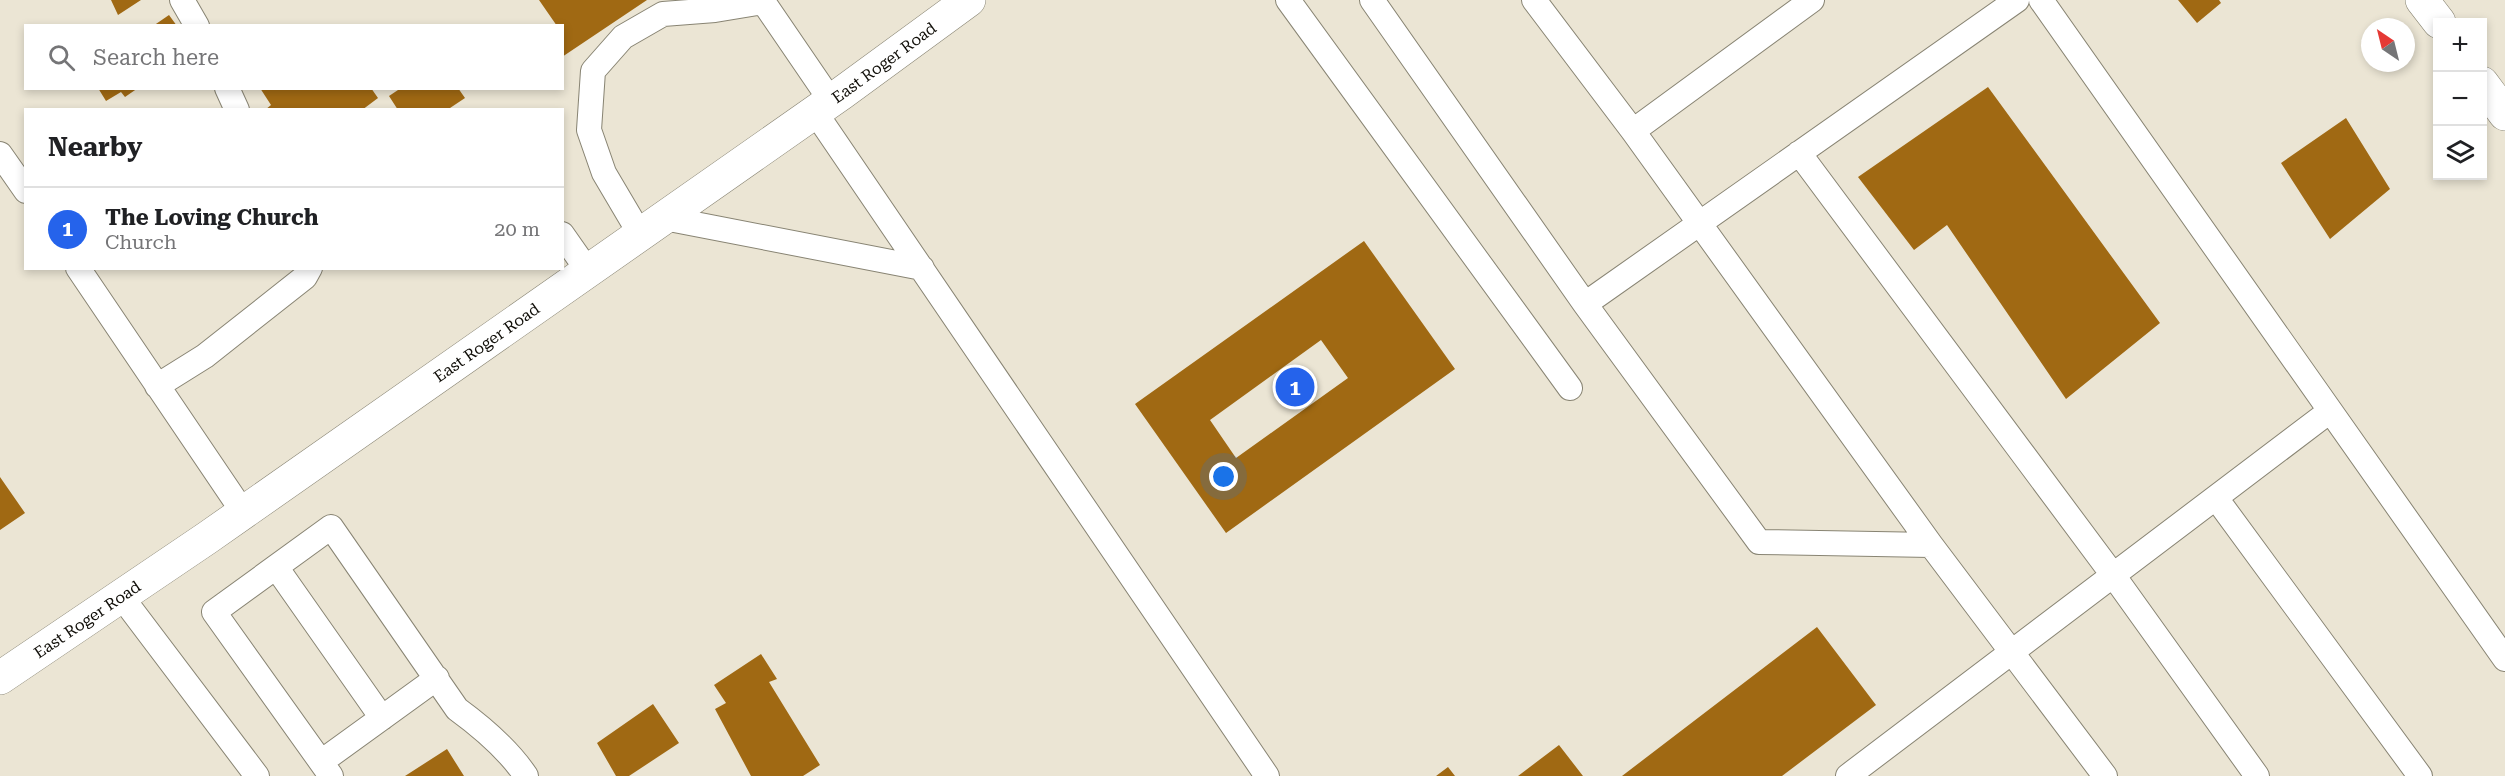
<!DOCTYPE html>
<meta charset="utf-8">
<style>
body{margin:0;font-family:"Roboto Serif",serif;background:#f2f2f2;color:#202124}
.controls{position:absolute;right:18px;top:18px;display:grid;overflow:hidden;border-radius:0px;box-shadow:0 3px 9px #0003}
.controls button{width:54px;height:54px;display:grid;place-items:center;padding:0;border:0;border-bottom:2px solid #e0e0e0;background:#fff;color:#202124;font:30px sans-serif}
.compass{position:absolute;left:2361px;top:18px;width:54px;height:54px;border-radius:50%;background:#fff;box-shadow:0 3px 9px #0003;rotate:325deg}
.you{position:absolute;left:1224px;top:477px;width:21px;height:21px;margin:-15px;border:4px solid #fff;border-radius:50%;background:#1a73e8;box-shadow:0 0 0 9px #1a73e833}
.badge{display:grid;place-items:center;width:39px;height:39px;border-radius:50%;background:#2563eb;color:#fff;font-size:20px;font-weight:700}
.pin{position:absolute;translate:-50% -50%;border:3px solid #fff;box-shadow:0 2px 6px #0006}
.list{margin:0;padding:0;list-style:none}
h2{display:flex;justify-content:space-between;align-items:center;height:78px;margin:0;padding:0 24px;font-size:26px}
h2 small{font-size:20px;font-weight:400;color:#757577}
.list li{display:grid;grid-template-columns:39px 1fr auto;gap:18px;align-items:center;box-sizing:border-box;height:84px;padding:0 24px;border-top:2px solid #e0e0e0}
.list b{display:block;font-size:22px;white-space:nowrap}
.list p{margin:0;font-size:20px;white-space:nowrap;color:#757577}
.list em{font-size:20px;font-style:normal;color:#757577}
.icon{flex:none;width:33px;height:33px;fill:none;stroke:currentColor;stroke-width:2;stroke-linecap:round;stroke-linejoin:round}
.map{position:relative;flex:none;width:2505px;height:776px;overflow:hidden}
.search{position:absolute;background:#fff;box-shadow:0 3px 9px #0003;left:24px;top:24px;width:540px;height:66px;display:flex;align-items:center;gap:15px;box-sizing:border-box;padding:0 21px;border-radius:0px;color:#757577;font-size:22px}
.panel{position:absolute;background:#fff;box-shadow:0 3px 9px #0003;left:24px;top:108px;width:540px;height:162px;border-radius:0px}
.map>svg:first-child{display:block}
.building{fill:#a06913;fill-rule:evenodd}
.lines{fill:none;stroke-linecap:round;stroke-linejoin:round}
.service-casing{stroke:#888473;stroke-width:26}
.minor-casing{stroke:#888473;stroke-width:34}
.tertiary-casing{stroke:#888473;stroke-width:34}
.service{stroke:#fff;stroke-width:24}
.minor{stroke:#fff;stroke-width:33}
.tertiary{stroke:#fff;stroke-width:33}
.labels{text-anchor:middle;stroke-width:6;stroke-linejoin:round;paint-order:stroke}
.street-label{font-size:16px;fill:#100e08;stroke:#fff}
</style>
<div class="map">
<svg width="2505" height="776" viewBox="0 0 2505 776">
<rect width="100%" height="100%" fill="#ebe5d4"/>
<path class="building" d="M 111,0 L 141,0 L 118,15 Z
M 539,0 L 647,0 L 562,57 L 562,26 L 557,26 Z
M 2178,0 L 2219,0 L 2221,3 L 2197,23 Z
M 169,15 L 177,26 L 153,26 Z
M 1988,87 L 2160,323 L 2066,399 L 1947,225 L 1914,250 L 1858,177 Z
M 98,88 L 138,88 L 125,97 L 121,92 L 106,101 Z
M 260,88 L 371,88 L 378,98 L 362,110 L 265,110 L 271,105 Z
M 401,88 L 458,88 L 465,98 L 447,110 L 398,110 L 389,96 Z
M 2346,118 L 2390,189 L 2330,239 L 2281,163 Z
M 1364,241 L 1455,369 L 1226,533 L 1135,404 ZM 1321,340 L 1348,378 L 1236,458 L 1210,420 Z
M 0,477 L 25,513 L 0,530 Z
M 1817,627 L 1876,705 L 1782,776 L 1622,776 Z
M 761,654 L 777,679 L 769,682 L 820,765 L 803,776 L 751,776 L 715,709 L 726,703 L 714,685 Z
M 653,704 L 679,743 L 629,776 L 616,776 L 597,743 Z
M 1559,745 L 1583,776 L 1518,776 Z
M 447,749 L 464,776 L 405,776 Z
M 1448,767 L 1455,776 L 1436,776 Z"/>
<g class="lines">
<defs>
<path id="service" d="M 182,0 L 197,26
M 762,0 L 831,101
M 1288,0 L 1570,388
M 1372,0 L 1585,304 L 1759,542 L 1931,545 L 2105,776
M 1534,0 L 1633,131 L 1931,545
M 2041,0 L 2505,659
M 227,88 L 237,110
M 815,112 L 1267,776
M 1633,131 L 1812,0
M 1799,153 L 2113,575 L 2257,776
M 0,154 L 26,191
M 664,218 L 922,268
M 562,234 L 588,271
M 640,234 L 604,173 L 589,130 L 593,71 L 623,37 L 663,14 L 715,10 L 763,2
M 78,268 L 243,512
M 1585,304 L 2017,0
M 157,386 L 205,356 L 305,277 L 310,268
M 2216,498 L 2420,776
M 276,567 L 382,718
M 121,596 L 257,776
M 321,762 L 437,678
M 331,776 L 214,612 L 331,527 L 457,709 C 483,728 508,749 526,776
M 1848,776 L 2330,411"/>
<path id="minor" d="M 2422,0 L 2439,22
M 2482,83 L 2505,114"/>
<g id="tertiary">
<path id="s1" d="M 0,678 L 207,538 L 842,93 L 969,0"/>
</g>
</defs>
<use href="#service" class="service-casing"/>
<use href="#minor" class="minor-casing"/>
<use href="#tertiary" class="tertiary-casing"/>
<use href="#service" class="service"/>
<use href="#minor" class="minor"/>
<use href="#tertiary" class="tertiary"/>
</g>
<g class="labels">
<g class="street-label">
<text dy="6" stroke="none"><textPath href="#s1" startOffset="1077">East Roger Road</textPath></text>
<text dy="6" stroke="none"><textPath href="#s1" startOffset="591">East Roger Road</textPath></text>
<text dy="6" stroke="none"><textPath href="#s1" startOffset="105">East Roger Road</textPath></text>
</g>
</g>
</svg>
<div class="controls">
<button>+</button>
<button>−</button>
<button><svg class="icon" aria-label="layers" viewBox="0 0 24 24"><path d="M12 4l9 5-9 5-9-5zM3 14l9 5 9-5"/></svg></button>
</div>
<svg class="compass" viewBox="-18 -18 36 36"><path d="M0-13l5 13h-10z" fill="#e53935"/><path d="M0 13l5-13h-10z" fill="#757577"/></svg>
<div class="you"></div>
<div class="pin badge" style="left:1295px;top:387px">1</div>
<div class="search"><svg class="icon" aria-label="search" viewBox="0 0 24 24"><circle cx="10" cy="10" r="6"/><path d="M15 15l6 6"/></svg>Search here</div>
<section class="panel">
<h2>Nearby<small></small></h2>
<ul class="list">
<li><span class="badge">1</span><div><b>The Loving Church</b><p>Church</p></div><em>20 m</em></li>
</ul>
</section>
</div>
